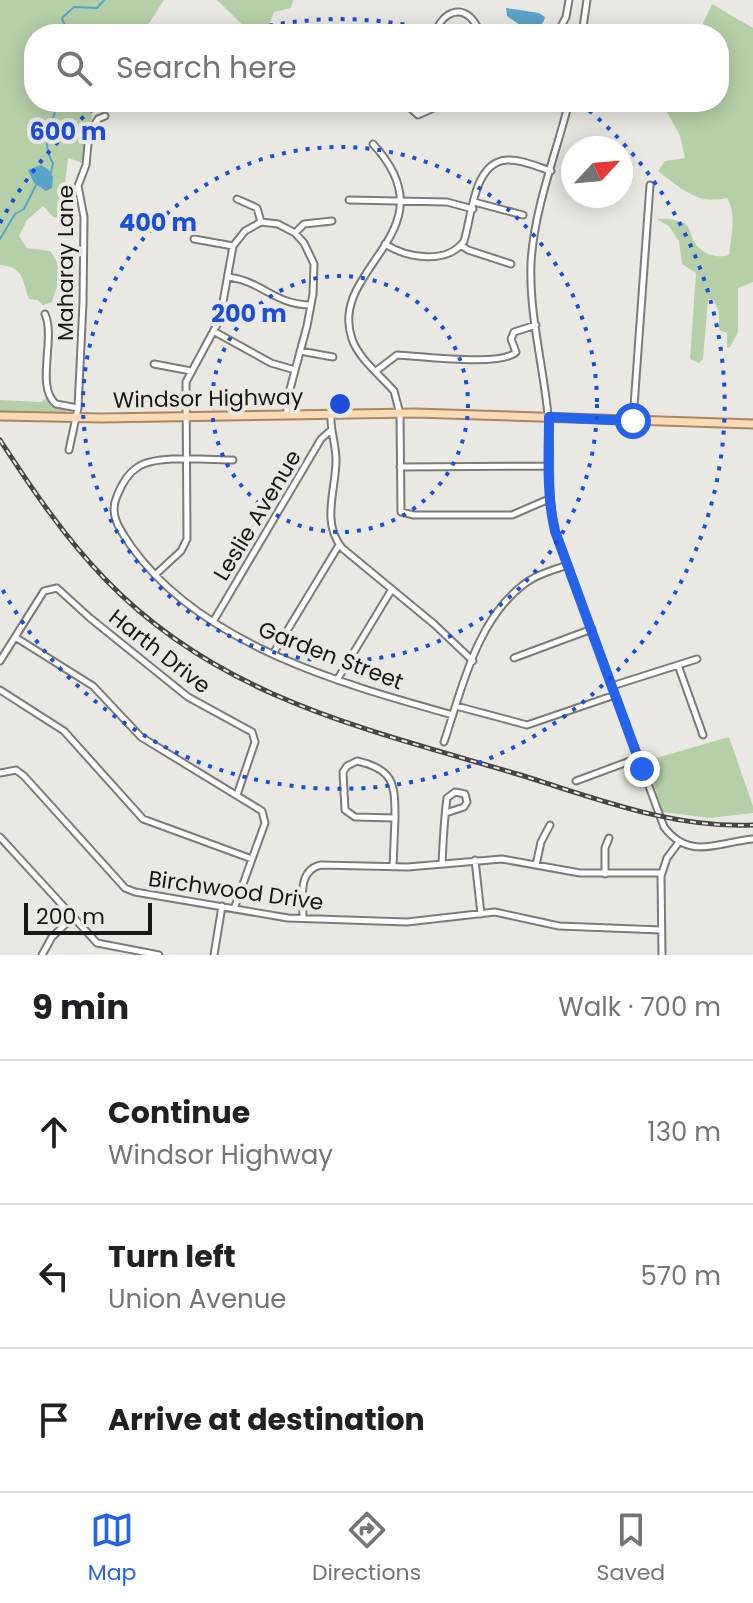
<!DOCTYPE html>
<meta charset="utf-8">
<style>
body{margin:0;font-family:Poppins,sans-serif;background:#f6f6f6;color:#202124}
.compass{position:absolute;left:561px;top:136px;width:72px;height:72px;border-radius:50%;background:#fff;box-shadow:0 4px 20px #0003;rotate:64deg}
.scale{position:absolute;left:24px;bottom:20px;width:128px;box-sizing:border-box;padding-left:8px;border:4px solid #191816;border-top:0;font-size:22px;line-height:28px;white-space:nowrap;color:#191816;-webkit-text-stroke:6px #eae8e3;paint-order:stroke}
.stop{position:absolute;width:24px;height:24px;margin:-18px;border:6px solid #2563eb;border-radius:50%;background:#fff}
.stop.end{background:#2563eb;border-color:#fff;box-shadow:0 2px 8px #0008}
.list{margin:0;padding:0;list-style:none}
h2{display:flex;justify-content:space-between;align-items:center;height:104px;margin:0;padding:0 32px;font-size:34px}
h2 small{font-size:26px;font-weight:400;color:#757577}
.list li{display:grid;grid-template-columns:52px 1fr auto;gap:24px;align-items:center;box-sizing:border-box;height:144px;padding:0 32px;border-top:2px solid #e0e0e0}
.list b{display:block;font-size:30px;white-space:nowrap}
.list p{margin:0;font-size:26px;white-space:nowrap;color:#757577}
.list em{font-size:26px;font-style:normal;color:#757577}
.icon{flex:none;width:44px;height:44px;fill:none;stroke:currentColor;stroke-width:2;stroke-linecap:round;stroke-linejoin:round}
.map{position:relative;flex:none;width:753px;height:955px;overflow:hidden}
.search{position:absolute;background:#fff;box-shadow:0 4px 20px #0003;left:24px;right:24px;top:24px;height:88px;display:flex;align-items:center;gap:20px;box-sizing:border-box;padding:0 28px;border-radius:32px;color:#757577;font-size:30px}
.sheet{height:536px;background:#fff}
nav{display:flex;justify-content:space-around;align-items:center;box-sizing:border-box;height:112px;border-top:2px solid #e0e0e0;background:#fff;font-size:22px;color:#757577}
nav a{display:grid;justify-items:center;gap:4px}
nav .on{color:#2563eb}
.map>svg:first-child{display:block}
.green{fill:#b5d0a8}
.water{fill:#5aa4c8}
.lines{fill:none;stroke-linecap:round;stroke-linejoin:round}
.stream{stroke:#5aa4c8;stroke-width:2}
.minor-casing{stroke:#7d7b77;stroke-width:9}
.major-casing{stroke:#ab8660;stroke-width:11}
.minor{stroke:#fff;stroke-width:5}
.major{stroke:#fbdab8;stroke-width:7}
.rail-casing{stroke:#464542;stroke-width:5}
.rail{stroke:#eae8e3;stroke-width:2;stroke-dasharray:6;stroke-linecap:butt}
.route{stroke:#2563eb;stroke-width:10}
.ring{fill:none;stroke:#1d4ed8;stroke-width:4;stroke-dasharray:4 8}
.labels{text-anchor:middle;stroke-width:8;stroke-linejoin:round;paint-order:stroke}
.street-label{font-size:22px;fill:#191816;stroke:#eae8e3}
.centre{fill:#1d4ed8;stroke:#eae8e3;stroke-width:4}
.ring-label{font-size:24px;text-anchor:middle;font-weight:bold;fill:#1d4ed8;stroke:#eae8e3;stroke-width:8;stroke-linejoin:round;paint-order:stroke}
</style>
<div class="map">
<svg width="753" height="955" viewBox="0 0 753 955">
<rect width="100%" height="100%" fill="#eae8e3"/>
<path class="green" d="M 0,0 L 164,0 L 142,34 L 34,34 L 34,102 L 90,102 L 93,111 L 83,163 L 68,158 L 61,218 L 53,217 L 43,206 L 27,220 L 19,236 L 27,248 L 50,251 C 67,275 59,278 52,302 L 43,305 L 38,300 L 29,299 C 22,281 25,267 0,265 Z
M 217,0 L 293,0 L 291,8 L 274,12 L 267,29 L 274,34 L 252,34 Z
M 712,4 L 753,28 L 753,282 L 738,288 L 738,332 L 730,347 L 727,348 L 727,333 L 719,330 L 719,312 L 713,299 L 708,299 L 703,359 L 699,363 L 690,359 L 696,273 L 682,264 L 679,241 L 669,226 L 656,219 C 664,218 680,219 687,225 C 691,230 691,238 695,243 C 702,254 718,259 729,255 C 731,237 737,214 727,198 C 696,205 681,188 658,171 L 665,161 L 685,158 L 680,136 L 665,108 L 668,102 L 719,102 L 719,34 L 698,34 Z
M 47,398 L 54,406 L 66,409 L 66,412 L 0,411 L 0,400 L 41,402 Z
M 729,737 L 753,806 L 753,813 L 710,818 L 663,812 L 646,761 Z"/>
<path class="water" d="M 506,8 L 539,13 L 545,17 C 543,27 535,29 526,29 L 507,16 Z
M 41,165 L 48,169 L 53,177 L 52,188 L 46,191 L 34,183 L 28,170 Z"/>
<g class="lines">
<path class="stream" d="M 62,34 L 65,26 L 62,18 L 74,7 L 97,8 L 104,0
M 51,173 L 53,163 C 39,140 54,125 57,102
M 0,239 L 15,214 L 24,209 L 36,185"/>
<defs>
<path id="minor" d="M 436,34 C 438,19 455,4 470,17 C 475,21 478,28 481,34
M 557,34 L 566,17 L 569,0
M 582,34 L 587,0
M 404,102 L 418,115 L 443,104 L 485,102
M 421,102 L 427,109
M 569,102 C 556,154 534,209 531,263 C 529,314 543,364 548,415 C 552,454 546,492 555,531 L 664,827 C 690,861 718,842 753,839
M 373,144 C 454,232 327,267 352,339 C 359,359 380,375 394,391 L 400,414 L 401,512 L 414,515 L 512,515 L 549,499
M 237,199 L 257,208 L 261,222
M 349,200 L 447,202 L 473,209
M 474,202 L 523,215
M 295,233 L 304,224 L 332,221
M 194,239 L 233,246
M 385,244 C 407,258 447,265 464,241 C 472,217 473,162 507,160 C 521,159 538,167 551,171
M 461,245 L 468,250 L 511,264
M 229,277 C 263,282 275,305 311,305
M 45,314 C 56,339 35,387 56,404 L 78,408
M 215,332 L 271,363 L 295,370
M 300,351 L 333,357
M 154,364 L 191,371
M 376,371 L 397,355 C 421,356 501,367 516,352 L 511,339 L 514,332 L 536,325
M 331,415 C 330,430 336,444 336,460 C 336,490 321,522 342,548 L 434,624 L 473,661
M 633,420 L 650,185
M 69,450 L 78,408 L 83,303 L 84,217 L 78,186 L 86,165 L 89,134 L 98,119 L 105,116
M 233,460 C 210,460 156,454 138,467 C 128,473 121,486 117,496 C 108,515 121,531 131,546 C 201,645 342,684 453,715
M 400,467 L 548,466
M 155,575 L 181,551 L 187,539 L 186,382 L 220,319 L 233,246 L 245,231 L 261,222 L 278,224 L 295,233 L 304,243 L 314,264 L 313,294 L 307,326 L 287,400 L 287,415
M 214,620 L 321,439 L 331,430
M 15,637 L 93,686 L 141,737 L 262,811 L 265,823 L 234,909
M 273,654 L 339,545
M 514,658 L 592,629
M 0,661 L 44,591 L 57,588 L 90,618 L 188,697 L 252,732 L 255,742 L 237,795
M 678,665 L 703,735
M 337,680 L 392,589
M 612,686 L 697,659
M 0,690 L 64,731 L 143,819 L 252,859
M 456,706 L 527,725 L 615,695
M 444,742 C 462,689 476,621 523,585 C 535,575 553,570 568,565
M 357,761 C 394,769 395,784 395,818 L 355,817 L 345,810 L 343,772 L 347,766 Z
M 0,773 L 16,770 L 24,776 L 125,888 L 135,892 L 288,918 L 407,922 L 495,912 L 559,926 L 661,930
M 576,781 L 638,758
M 0,837 L 97,943 L 159,955
M 475,860 L 481,914
M 442,864 C 443,842 444,820 447,798 L 455,792 L 465,794 L 467,802 L 464,807 L 446,813
M 536,865 L 541,842 L 550,825
M 393,867 L 395,818
M 605,874 L 605,848 L 609,838
M 303,918 C 303,899 297,870 321,865 L 408,867 L 502,859 L 580,873 L 662,873
M 42,955 L 52,937 L 73,917
M 214,955 L 222,906
M 662,955 L 661,876 L 667,858 L 679,842"/>
<path id="major" d="M 0,416 L 102,418 L 415,413 L 753,424"/>
</defs>
<use href="#minor" class="minor-casing"/>
<use href="#major" class="major-casing"/>
<use href="#minor" class="minor"/>
<use href="#major" class="major"/>
<defs>
<path id="rail" d="M 0,440 C 32,489 65,538 106,580 C 220,698 366,729 517,774 C 593,797 672,829 753,825"/>
</defs>
<use href="#rail" class="rail-casing"/>
<use href="#rail" class="rail"/>
</g>
<g class="lines">
<path class="route" d="M 633,421 L 549,417 C 549,456 546,493 555,531 L 642,769"/>
</g>
<g class="ring">
<circle cx="340" cy="404" r="128"/>
<circle cx="340" cy="404" r="257"/>
<path d="M0 223A385 385 0 0 1 100 103M234 34A385 385 0 0 1 446 34M580 103A385 385 0 1 1 0 585"/>
</g>
<g class="labels">
<g class="street-label">
<text transform="translate(65 263) rotate(-90)" y="8">Maharay Lane</text>
<text transform="translate(208 398) rotate(-1)" y="8">Windsor Highway</text>
<text transform="translate(257 515) rotate(-59)" y="8">Leslie Avenue</text>
<text transform="translate(160 651) rotate(38)" y="8">Harth Drive</text>
<text transform="translate(331 655) rotate(21)" y="8">Garden Street</text>
<text transform="translate(236 890) rotate(8)" y="8">Birchwood Drive</text>
</g>
</g>
<circle cx="340" cy="404" r="12" class="centre"/>
<g class="ring-label">
<text x="68" y="140">600 m</text>
<text x="158" y="231">400 m</text>
<text x="249" y="322">200 m</text>
</g>
</svg>
<svg class="compass" viewBox="-18 -18 36 36"><path d="M0-13l5 13h-10z" fill="#e53935"/><path d="M0 13l5-13h-10z" fill="#757577"/></svg>
<div class="scale">200 m</div>
<div class="stop" style="left:633px;top:421px"></div>
<div class="stop end" style="left:642px;top:769px"></div>
<div class="search"><svg class="icon" aria-label="search" viewBox="0 0 24 24"><circle cx="10" cy="10" r="6"/><path d="M15 15l6 6"/></svg>Search here</div>
</div>
<section class="sheet">
<h2>9 min<small>Walk · 700 m</small></h2>
<ul class="list">
<li><svg class="icon" aria-label="ahead" viewBox="0 0 24 24"><path d="M12 20V5M6 11l6-6 6 6"/></svg><div><b>Continue</b><p>Windsor Highway</p></div><em>130 m</em></li>
<li><svg class="icon" aria-label="left" viewBox="0 0 24 24"><path d="M17 20v-9H6M10 6l-5 5 5 5"/></svg><div><b>Turn left</b><p>Union Avenue</p></div><em>570 m</em></li>
<li><svg class="icon" aria-label="arrive" viewBox="0 0 24 24"><path d="M6 21V4h12l-3 4 3 4H6"/></svg><div><b>Arrive at destination</b></div></li>
</ul>
</section>
<nav>
<a class="on"><svg class="icon" aria-label="map" viewBox="0 0 24 24"><path d="M3 6l6-2 6 2 6-2v14l-6 2-6-2-6 2zM9 4v14M15 6v14"/></svg>Map</a>
<a><svg class="icon" aria-label="directions" viewBox="0 0 24 24"><path d="M12 3l9 9-9 9-9-9zM9 14v-3h6M13 9l2 2-2 2"/></svg>Directions</a>
<a><svg class="icon" aria-label="saved" viewBox="0 0 24 24"><path d="M7 4h10v16l-5-4-5 4z"/></svg>Saved</a>
</nav>
